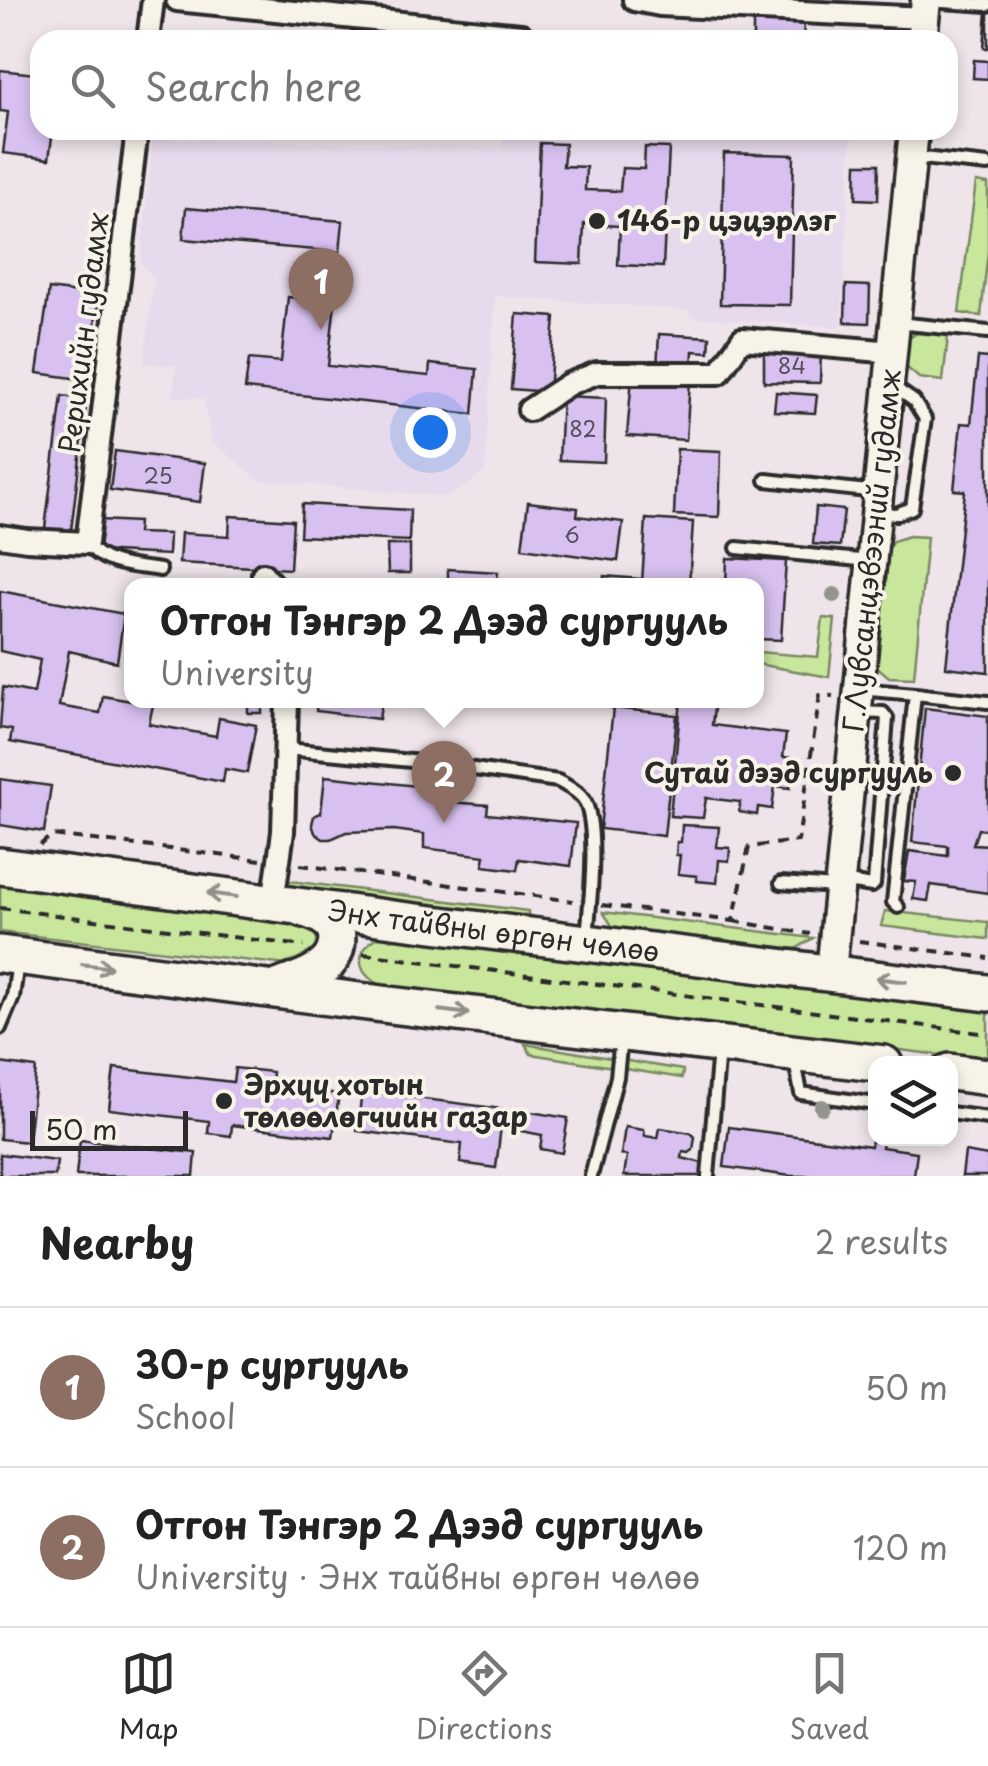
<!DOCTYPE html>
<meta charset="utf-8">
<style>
body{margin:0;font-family:"Playpen Sans",sans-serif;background:#f6f6f6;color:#222}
.controls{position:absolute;right:30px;bottom:30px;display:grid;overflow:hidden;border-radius:20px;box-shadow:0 5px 15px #0003}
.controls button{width:90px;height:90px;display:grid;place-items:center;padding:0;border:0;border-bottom:2px solid #e0e0e0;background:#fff;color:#222;font:50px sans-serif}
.scale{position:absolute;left:30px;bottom:25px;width:158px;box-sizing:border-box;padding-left:10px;border:5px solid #2b2b2b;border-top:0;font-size:28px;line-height:35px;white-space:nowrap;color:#2b2b2b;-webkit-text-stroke:8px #f7f3e8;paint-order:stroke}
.you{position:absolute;left:430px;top:432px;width:35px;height:35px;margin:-25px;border:8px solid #fff;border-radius:50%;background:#1a73e8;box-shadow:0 0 0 15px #1a73e833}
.badge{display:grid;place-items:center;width:65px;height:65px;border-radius:50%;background:#2b2b2b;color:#fff;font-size:32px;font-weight:700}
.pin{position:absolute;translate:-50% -82px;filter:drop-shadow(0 2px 5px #0008)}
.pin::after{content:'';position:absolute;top:52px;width:35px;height:30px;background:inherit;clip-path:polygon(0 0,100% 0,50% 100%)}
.popup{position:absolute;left:124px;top:578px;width:640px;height:130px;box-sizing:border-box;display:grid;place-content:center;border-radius:20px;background:#fff;filter:drop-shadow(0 2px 8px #0005);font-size:32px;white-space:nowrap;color:#767676}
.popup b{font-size:38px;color:#222}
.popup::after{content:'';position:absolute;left:50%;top:100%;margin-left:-20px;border:20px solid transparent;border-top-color:#fff}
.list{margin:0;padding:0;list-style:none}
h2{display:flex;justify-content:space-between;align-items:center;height:130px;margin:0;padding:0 40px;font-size:42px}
h2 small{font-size:32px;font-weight:400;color:#767676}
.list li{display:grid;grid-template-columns:65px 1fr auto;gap:30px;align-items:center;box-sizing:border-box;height:160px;padding:0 40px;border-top:2px solid #e0e0e0}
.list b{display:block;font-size:38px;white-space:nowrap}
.list p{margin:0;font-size:32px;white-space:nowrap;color:#767676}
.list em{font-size:32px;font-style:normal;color:#767676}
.icon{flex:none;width:55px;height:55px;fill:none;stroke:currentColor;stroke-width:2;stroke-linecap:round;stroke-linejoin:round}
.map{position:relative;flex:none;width:988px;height:1176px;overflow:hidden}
.search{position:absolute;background:#fff;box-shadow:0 5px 15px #0003;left:30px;right:30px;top:30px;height:110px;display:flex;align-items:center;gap:25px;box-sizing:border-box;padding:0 35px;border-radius:30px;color:#767676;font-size:38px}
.sheet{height:450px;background:#fff}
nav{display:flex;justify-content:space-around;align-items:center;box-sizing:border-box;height:140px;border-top:2px solid #e0e0e0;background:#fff;font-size:28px;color:#767676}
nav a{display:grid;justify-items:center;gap:5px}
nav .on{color:#2b2b2b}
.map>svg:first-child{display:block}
.built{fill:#e7daec}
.green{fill:#c9e69d;stroke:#7a8864;stroke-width:2.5}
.building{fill:#d8c1f0;stroke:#2b2b2b;stroke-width:2.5}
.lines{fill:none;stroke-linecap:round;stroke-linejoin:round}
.lane-casing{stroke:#2b2b2b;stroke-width:18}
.street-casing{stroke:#2b2b2b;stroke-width:28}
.secondary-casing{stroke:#2b2b2b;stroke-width:35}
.highway-casing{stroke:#2b2b2b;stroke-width:42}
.path{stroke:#2b2b2b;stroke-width:4;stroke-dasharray:10 8;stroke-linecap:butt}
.lane{stroke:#f7f3e8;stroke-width:10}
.street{stroke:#f7f3e8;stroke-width:20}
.secondary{stroke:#f7f3e8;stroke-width:28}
.highway{stroke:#f7f3e8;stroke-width:35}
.tree{fill:#94938e}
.oneway{stroke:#918f8a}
.poi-dot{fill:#2b2b2b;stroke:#f7f3e8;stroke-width:4}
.labels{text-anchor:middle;stroke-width:8;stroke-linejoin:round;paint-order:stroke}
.number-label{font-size:22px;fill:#56505c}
.poi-label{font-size:28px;font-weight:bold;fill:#2b2b2b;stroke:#f7f3e8;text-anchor:start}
.street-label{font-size:28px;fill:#2b2b2b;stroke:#f7f3e8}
</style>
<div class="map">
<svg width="988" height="1176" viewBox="0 0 988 1176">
<rect width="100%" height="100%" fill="#eee4ea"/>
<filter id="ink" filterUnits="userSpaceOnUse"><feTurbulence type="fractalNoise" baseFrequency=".01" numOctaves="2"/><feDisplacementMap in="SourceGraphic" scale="20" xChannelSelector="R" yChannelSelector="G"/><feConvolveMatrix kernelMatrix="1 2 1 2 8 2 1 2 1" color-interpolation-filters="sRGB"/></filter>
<g filter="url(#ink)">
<path class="built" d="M 504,130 L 852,130 L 841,327 L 690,317 L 689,310 L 495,296 L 485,472 L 449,497 L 260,480 L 211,441 L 204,398 L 173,397 L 176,366 L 144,363 L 154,279 L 141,262 L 153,138 L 502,147 Z"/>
<path class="green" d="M 976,182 L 988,184 L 988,251 L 981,316 L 959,313 Z
M 917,333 L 948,336 L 943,381 L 919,378 L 905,366 C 902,353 904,339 917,333 Z
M 909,536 L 927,537 L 914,678 L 889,677 L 875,665 L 885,555 L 893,541 Z
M 823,618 L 835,619 L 829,677 L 757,664 L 758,652 L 818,657 Z
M 0,880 L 304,917 L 331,945 L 305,967 L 0,932 Z
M 282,880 L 528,911 L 528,919 L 287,889 Z
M 885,911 L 988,922 L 988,939 L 881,926 Z
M 603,912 L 813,938 L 796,949 L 613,927 Z
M 382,935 L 988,1010 L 988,1061 L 382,985 C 352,974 356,946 382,935 Z
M 525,1044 L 683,1070 L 682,1078 L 531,1054 Z"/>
<path class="building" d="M 987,11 L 988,12 L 988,48 L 984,48 Z
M 753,22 L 804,22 L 803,40 L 753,40 Z
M 825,36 L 872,39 L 872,40 L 825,40 Z
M 974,60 L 988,61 L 988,79 L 973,78 Z
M 0,70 L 36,74 L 33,92 L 40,93 L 40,130 L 53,130 L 49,159 L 3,153 L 8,112 L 0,111 Z
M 856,130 L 876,130 L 876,136 L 856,136 Z
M 540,143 L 565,144 L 563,166 L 586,167 L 585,190 L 620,191 L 622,168 L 644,169 L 645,147 L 669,148 L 663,267 L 618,265 L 620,226 L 584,224 L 582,264 L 535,262 Z
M 724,153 L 794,155 L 790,305 L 720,304 Z
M 857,164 L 879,164 L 878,200 L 856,199 Z
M 186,208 L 343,221 L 340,252 L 183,239 Z
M 846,285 L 870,286 L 869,323 L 845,322 Z
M 49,289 L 99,296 L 87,380 L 37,373 Z
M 288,297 L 335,302 L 328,366 L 429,376 L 430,364 L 477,369 L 473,414 L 245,389 L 249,359 L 281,362 Z
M 517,314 L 555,317 L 549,392 L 511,389 Z
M 659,334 L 710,337 L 709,352 L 693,351 L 692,369 L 657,368 Z
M 764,349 L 821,350 L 820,383 L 764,382 Z
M 978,357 L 988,358 L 988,672 L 946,667 L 965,491 L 954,490 L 961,423 L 971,424 Z
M 632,376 L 690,381 L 686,440 L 627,436 Z
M 776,392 L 817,395 L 815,413 L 774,411 Z
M 62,396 L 87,399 L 71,531 L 45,528 Z
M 562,396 L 606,398 L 604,462 L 559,460 Z
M 677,449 L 721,451 L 719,517 L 674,515 Z
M 115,451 L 205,463 L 200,502 L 110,490 Z
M 528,502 L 578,508 L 577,516 L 623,522 L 618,561 L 522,548 Z
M 302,504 L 410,510 L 409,541 L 300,536 Z
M 816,507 L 844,510 L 840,546 L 813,544 Z
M 230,516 L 293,520 L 290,569 L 179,563 L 181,533 L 229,536 Z
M 646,519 L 693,522 L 689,586 L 642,583 Z
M 99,520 L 138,522 L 137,533 L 169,534 L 168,555 L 97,551 Z
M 387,545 L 410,545 L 410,573 L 388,573 Z
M 727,558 L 786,561 L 781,640 L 756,639 L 756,586 L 726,586 Z
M 448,569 L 498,572 L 497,586 L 448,586 Z
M 604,576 L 640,579 L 639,586 L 603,586 Z
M 0,591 L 124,614 L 117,662 L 69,651 L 59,706 L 100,713 L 103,696 L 153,705 L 149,724 L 216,736 L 219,718 L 256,725 L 247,773 L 225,769 L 223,782 L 10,742 L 12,730 L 0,728 L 3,687 L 34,693 L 40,660 L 0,651 Z
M 248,700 L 262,700 L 262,713 L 248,713 Z
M 317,700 L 382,700 L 379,719 L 316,711 Z
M 681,700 L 715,700 L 712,725 L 786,734 L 783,757 L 793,758 L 790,788 L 775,786 L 772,809 L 758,807 L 757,815 L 739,812 L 740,802 L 706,798 L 703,818 L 670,816 Z
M 613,708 L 677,715 L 664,836 L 600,829 Z
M 925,708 L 988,716 L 988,830 L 978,829 L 973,844 L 988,845 L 988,893 L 931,885 L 928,901 L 913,899 L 916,882 L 904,881 L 909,851 L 948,856 L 948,846 L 912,842 Z
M 325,776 L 427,787 L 426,800 L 488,805 L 487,814 L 576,823 L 571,866 L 519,859 L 517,870 L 483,866 L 485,856 L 424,848 L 424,834 L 394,830 L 346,832 L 331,839 L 323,839 L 315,833 L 312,824 L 314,816 L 321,813 Z
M 0,779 L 51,786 L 44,832 L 0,825 Z
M 682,825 L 719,827 L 717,847 L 730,848 L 729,861 L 719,860 L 717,883 L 697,881 L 697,876 L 678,874 L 680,855 L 676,855 L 677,842 L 681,842 Z
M 0,1063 L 36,1068 L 28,1142 L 0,1139 Z
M 114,1068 L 233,1082 L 235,1068 L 272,1072 L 271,1086 L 339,1094 L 333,1137 L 232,1125 L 231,1136 L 208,1133 L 209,1121 L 109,1109 Z
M 362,1091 L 503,1109 L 496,1168 L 460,1163 L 462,1144 L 357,1131 Z
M 524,1111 L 568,1118 L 562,1153 L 540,1149 L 542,1135 L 521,1131 Z
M 625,1127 L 644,1130 L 645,1136 L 658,1138 L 660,1128 L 691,1133 L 695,1137 L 693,1150 L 689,1153 L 683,1152 L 682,1158 L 702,1163 L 706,1168 L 701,1176 L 624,1176 L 627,1156 L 621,1155 Z
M 729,1127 L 871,1146 L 872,1137 L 883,1139 L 882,1147 L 917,1152 L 914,1176 L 791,1176 L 724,1167 Z
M 80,1140 L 196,1153 L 194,1176 L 76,1176 Z
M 965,1152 L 988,1156 L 988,1176 L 962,1176 Z
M 0,1154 L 57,1161 L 55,1176 L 0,1176 Z"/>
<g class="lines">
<defs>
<path id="lane" d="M 927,1 L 988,5
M 913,157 L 988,165
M 897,323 L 988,332
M 766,480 L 877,492
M 881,513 L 896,514 L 912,508 L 925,419 L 914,401 L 894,387
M 87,543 C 102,566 136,566 160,570
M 737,548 L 870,561
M 859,689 L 915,694 L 893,902 L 898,907
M 915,694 L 988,702
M 286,749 L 432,763 L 558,781 C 567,786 578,791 584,800 C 599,824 590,906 587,936
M 842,881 L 872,886 L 874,884 L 887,718 L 883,713 L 857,712
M 781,883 L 835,887
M 0,1028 L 13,997 L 18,962
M 797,1059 L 797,1072 L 801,1093 L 876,1104
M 950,1113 L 988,1118
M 591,1176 L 617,1077 L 621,1038
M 708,1176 L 719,1049"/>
<path id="street" d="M 177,0 L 521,35
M 634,0 L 660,5 L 924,18
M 148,40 L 153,0
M 529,410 L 569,384 L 597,373 L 719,373 L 742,339 L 893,352
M 0,536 L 27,540 L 87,543 L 137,130
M 263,574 L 273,586
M 273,902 L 283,832 L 287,700"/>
<path id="secondary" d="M 922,40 L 926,0
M 831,972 L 914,130"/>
<g id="highway">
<path id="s1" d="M 0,866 L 393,919 L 988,993"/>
<path d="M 0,954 L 390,1005 L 884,1064"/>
<path d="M 278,988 C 293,982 311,977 323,967 C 338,956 344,929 325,918 C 319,913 310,911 302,908"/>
<path d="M 950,1072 L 988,1077"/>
</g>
</defs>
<use href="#lane" class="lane-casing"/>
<use href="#street" class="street-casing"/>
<use href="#secondary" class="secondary-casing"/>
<use href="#highway" class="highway-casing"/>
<path class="path" d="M 40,845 L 52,835 L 261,860
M 300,865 L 573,901
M 602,905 L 733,921 L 749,847 L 798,841 L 820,695 L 833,696
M 0,908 L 304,946
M 733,921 L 810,934
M 859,941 L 988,958
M 363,954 L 988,1034"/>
<use href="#lane" class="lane"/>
<use href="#street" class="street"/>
<use href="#secondary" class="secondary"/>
<use href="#highway" class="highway"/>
</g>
<g class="tree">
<circle cx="834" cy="595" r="8"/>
<circle cx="822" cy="1107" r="8"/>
</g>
<defs><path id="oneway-shaft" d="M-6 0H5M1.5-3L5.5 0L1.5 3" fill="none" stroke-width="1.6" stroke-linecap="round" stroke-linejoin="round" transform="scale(2.5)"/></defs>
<g class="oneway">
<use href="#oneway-shaft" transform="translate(222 895) rotate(-172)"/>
<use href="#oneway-shaft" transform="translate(97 966) rotate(7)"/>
<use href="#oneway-shaft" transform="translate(891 980) rotate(-173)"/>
<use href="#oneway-shaft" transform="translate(454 1012) rotate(7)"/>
</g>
</g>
<g class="poi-dot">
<circle cx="597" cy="221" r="10"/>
<circle cx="953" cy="773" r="10"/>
<circle cx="224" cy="1101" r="10"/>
</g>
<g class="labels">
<g class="number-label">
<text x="792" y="374">84</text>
<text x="583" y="437">82</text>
<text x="158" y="484">25</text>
<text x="572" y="543">6</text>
</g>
<g class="poi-label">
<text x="617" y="231">146-р цэцэрлэг</text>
<text x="933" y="783" text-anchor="end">Сутай дээд сургууль</text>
<text x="244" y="1095">Эрхүү хотын<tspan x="244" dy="32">төлөөлөгчийн газар</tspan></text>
</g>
<g class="street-label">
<text transform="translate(84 333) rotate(-83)" y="10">Рерихийн гудамж</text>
<text transform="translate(872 551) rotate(-84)" y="10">Г.Лувсанцэвээний гудамж</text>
<text dy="10" stroke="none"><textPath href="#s1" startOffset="498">Энх тайвны өргөн чөлөө</textPath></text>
</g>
</g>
</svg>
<div class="controls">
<button><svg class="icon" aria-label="layers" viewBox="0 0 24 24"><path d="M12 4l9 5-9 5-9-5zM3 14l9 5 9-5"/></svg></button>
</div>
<div class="scale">50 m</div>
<div class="you"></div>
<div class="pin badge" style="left:321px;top:330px;background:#8d6e63">1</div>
<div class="pin badge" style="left:444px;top:823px;background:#8d6e63">2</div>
<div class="popup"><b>Отгон Тэнгэр 2 Дээд сургууль</b>University</div>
<div class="search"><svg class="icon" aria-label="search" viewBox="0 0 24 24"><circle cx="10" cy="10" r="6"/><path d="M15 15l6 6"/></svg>Search here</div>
</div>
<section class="sheet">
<h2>Nearby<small>2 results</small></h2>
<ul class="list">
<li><span class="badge" style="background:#8d6e63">1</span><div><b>30-р сургууль</b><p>School</p></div><em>50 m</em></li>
<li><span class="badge" style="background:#8d6e63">2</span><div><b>Отгон Тэнгэр 2 Дээд сургууль</b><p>University · Энх тайвны өргөн чөлөө</p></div><em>120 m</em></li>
</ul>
</section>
<nav>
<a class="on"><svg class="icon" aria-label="map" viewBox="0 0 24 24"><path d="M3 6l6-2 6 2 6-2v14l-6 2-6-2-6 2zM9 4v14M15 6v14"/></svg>Map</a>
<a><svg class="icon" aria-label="directions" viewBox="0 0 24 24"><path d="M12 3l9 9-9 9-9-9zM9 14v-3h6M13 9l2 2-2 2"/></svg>Directions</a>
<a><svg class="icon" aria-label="saved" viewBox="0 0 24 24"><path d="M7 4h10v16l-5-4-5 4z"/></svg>Saved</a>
</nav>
